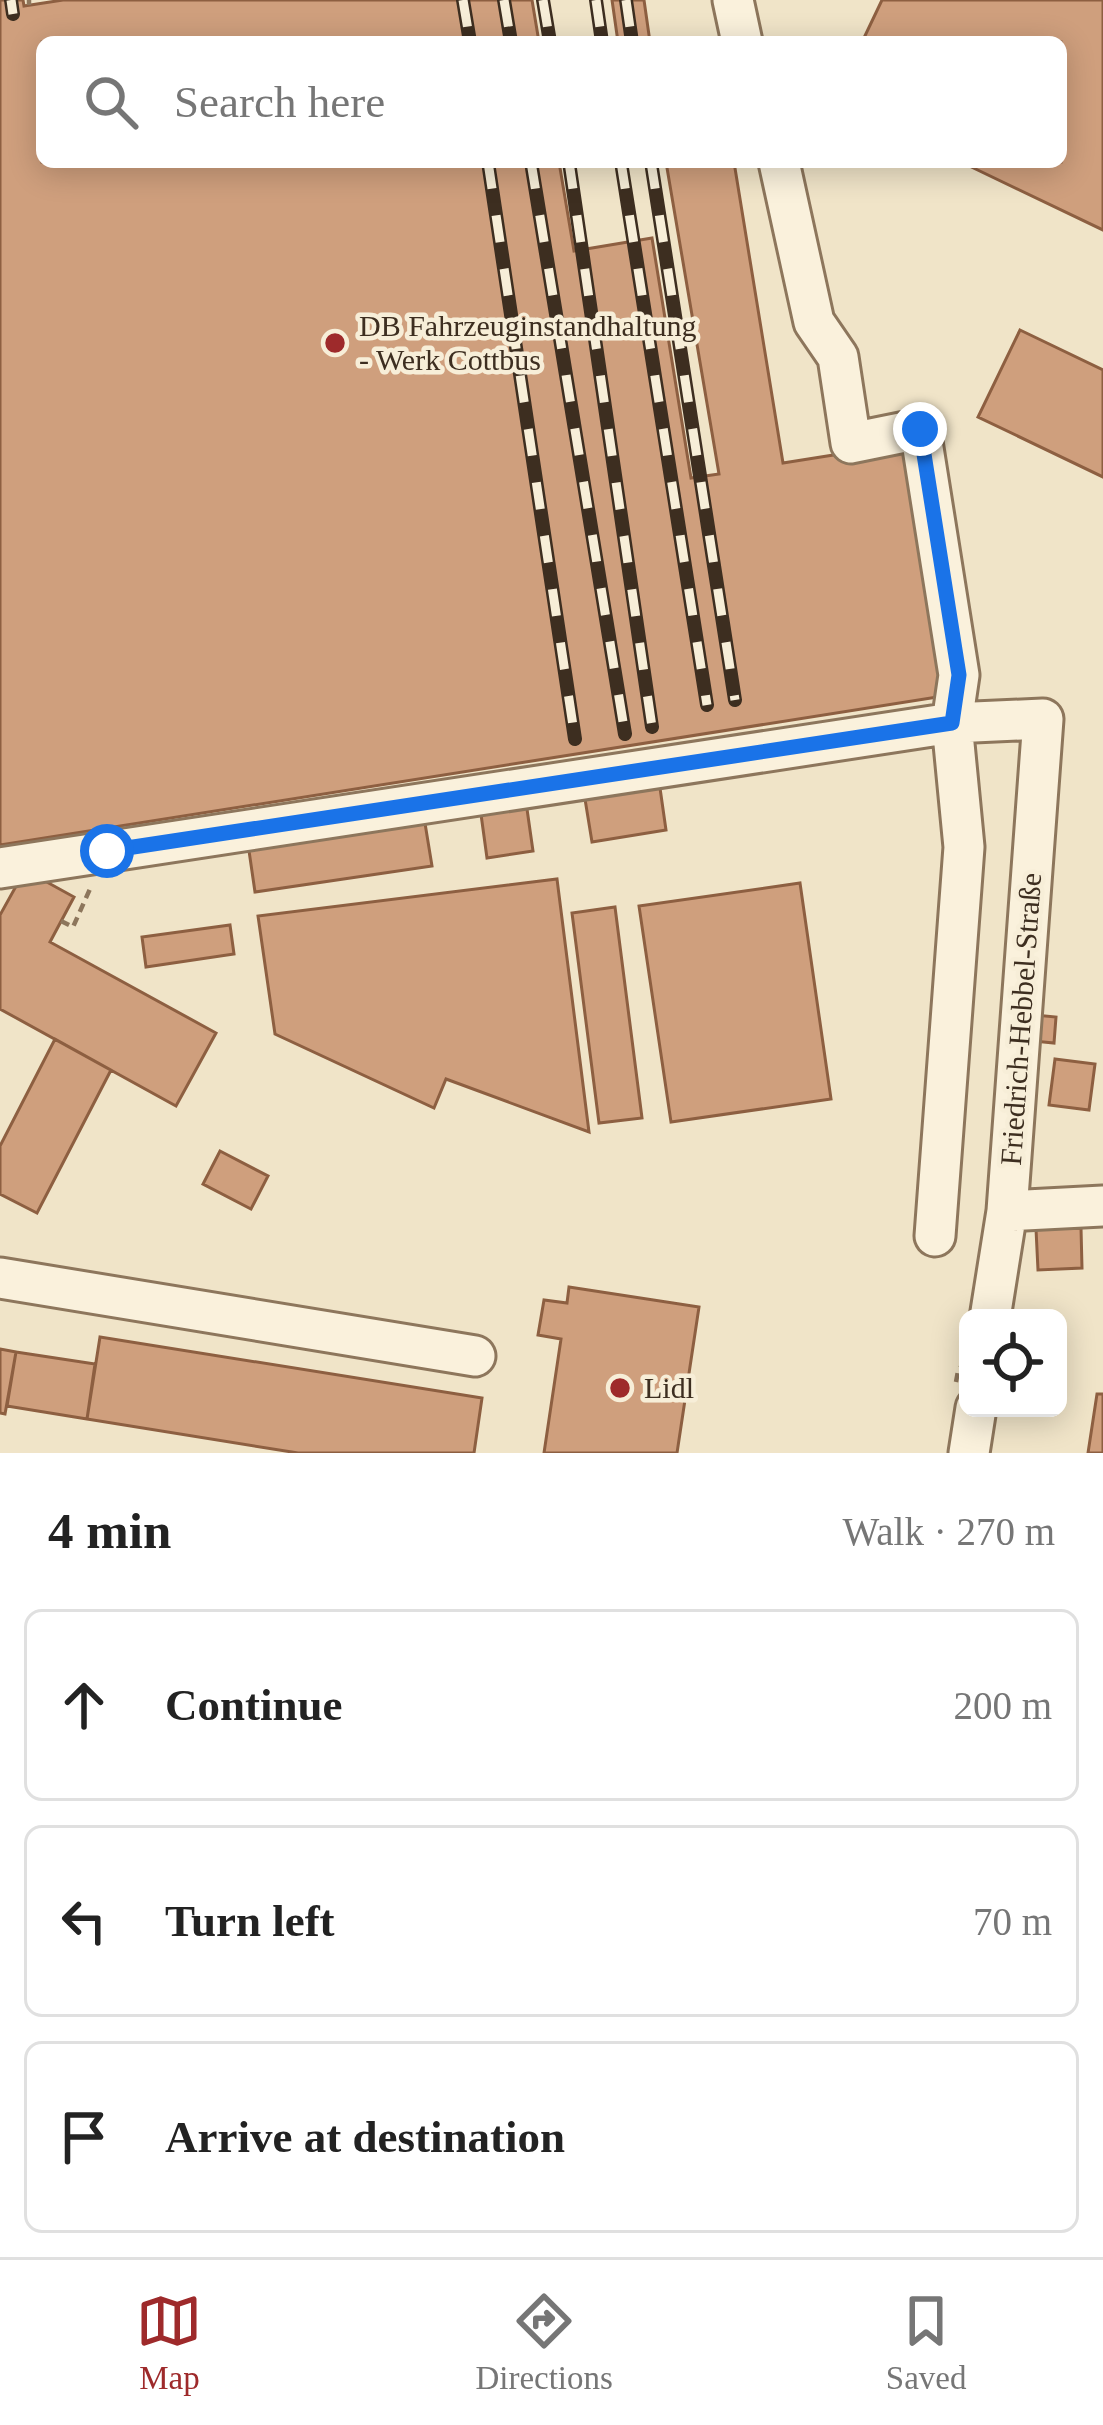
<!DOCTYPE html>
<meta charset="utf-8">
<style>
body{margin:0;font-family:"Times New Roman",serif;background:#f2f2f2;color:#222}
.controls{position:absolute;right:36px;bottom:36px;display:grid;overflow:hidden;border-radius:18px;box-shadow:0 6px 30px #0003}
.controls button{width:108px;height:108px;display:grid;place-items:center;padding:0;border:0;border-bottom:3px solid #e0e0e0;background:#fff;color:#222;font:60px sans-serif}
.stop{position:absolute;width:36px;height:36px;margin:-27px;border:9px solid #1a73e8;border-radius:50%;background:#fff}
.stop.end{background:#1a73e8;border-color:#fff;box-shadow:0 3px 12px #0008}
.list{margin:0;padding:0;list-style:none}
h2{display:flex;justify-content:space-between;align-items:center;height:156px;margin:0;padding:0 48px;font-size:51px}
h2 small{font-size:39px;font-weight:400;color:#767676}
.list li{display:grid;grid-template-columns:78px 1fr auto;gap:36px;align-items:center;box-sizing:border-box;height:192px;margin:0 24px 24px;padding:0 24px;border:3px solid #e0e0e0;border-radius:18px}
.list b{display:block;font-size:45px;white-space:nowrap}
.list em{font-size:39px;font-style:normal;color:#767676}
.icon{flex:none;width:66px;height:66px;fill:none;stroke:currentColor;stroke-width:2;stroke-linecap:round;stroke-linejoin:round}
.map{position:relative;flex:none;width:1103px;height:1453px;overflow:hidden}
.search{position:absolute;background:#fff;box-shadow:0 6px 30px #0003;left:36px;right:36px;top:36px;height:132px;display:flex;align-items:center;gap:30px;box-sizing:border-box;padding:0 42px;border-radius:18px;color:#767676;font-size:45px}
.sheet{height:804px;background:#fff}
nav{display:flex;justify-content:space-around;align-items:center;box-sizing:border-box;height:168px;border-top:3px solid #e0e0e0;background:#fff;font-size:33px;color:#767676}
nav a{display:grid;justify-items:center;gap:6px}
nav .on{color:#9e2a2b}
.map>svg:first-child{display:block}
.building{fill:#cf9f7d;stroke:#8d5f41;stroke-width:3}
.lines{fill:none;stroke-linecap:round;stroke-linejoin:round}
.minor-casing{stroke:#8d765c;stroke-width:45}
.path{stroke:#8d765c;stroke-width:4.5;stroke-dasharray:9 6;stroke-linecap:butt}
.minor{stroke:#faf1dc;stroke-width:39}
.rail-casing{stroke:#3d2e20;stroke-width:14}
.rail{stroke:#f7eed8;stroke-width:9;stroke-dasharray:27;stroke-linecap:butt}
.route{stroke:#1a73e8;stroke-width:15}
.poi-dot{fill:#9e2a2b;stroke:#f7eed8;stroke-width:4.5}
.labels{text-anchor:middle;stroke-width:9;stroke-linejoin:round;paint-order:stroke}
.poi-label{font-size:30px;fill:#3d2e20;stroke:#f7eed8;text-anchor:start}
.street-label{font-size:30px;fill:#3d2e20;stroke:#f7eed8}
</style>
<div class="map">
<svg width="1103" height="1453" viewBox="0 0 1103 1453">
<rect width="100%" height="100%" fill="#f0e4c8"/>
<path class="building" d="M 0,0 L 23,0 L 24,6 L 63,0 L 532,0 L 539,42 L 42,42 L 42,162 L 559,162 L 574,251 L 652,238 L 691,478 L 719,474 L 666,162 L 734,162 L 783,463 L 909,443 L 950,695 L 0,845 Z
M 612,0 L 644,0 L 650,42 L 618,42 Z
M 882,0 L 1103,0 L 1103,230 L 961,162 L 1061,162 L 1061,42 L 862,42 Z
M 1020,330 L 1103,370 L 1103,477 L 978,417 Z
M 659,781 L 666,830 L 592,842 L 584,793 Z
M 526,802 L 533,851 L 487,858 L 480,807 Z
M 423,811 L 432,866 L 255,892 L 247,837 Z
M 25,870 L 74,897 L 50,942 L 216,1033 L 176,1106 L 0,1009 L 0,915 Z
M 557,879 L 589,1132 L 446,1079 L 434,1108 L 275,1034 L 258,916 Z
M 800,883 L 831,1099 L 671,1122 L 639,906 Z
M 615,907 L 642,1118 L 599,1123 L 572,913 Z
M 230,925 L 234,954 L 146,967 L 142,937 Z
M 1035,1015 L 1056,1017 L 1054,1043 L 1033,1041 Z
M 55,1039 L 111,1070 L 37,1213 L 0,1194 L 0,1146 Z
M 1055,1059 L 1095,1064 L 1089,1110 L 1049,1105 Z
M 220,1151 L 268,1176 L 251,1209 L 203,1184 Z
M 1081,1228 L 1082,1268 L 1038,1270 L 1036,1229 Z
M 569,1287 L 699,1307 L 677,1453 L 544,1453 L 561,1339 L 538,1335 L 544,1300 L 567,1303 Z
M 100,1337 L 482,1398 L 474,1453 L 298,1453 L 87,1419 Z
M 0,1349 L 16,1352 L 5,1414 L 0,1413 Z
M 16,1352 L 95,1364 L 87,1419 L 7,1406 Z
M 1097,1394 L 1103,1394 L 1103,1453 L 1088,1453 Z"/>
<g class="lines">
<defs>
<path id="minor" d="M 733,0 L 742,42
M 779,162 L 814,322 L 838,357 L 851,443 L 920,429 L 959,675 L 952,723 L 964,847 L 935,1236
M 0,868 L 952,723 L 1043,719 L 1007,1211 L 990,1318
M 1007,1211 L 1103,1206
M 0,1278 L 475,1356
M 969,1453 L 976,1408"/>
</defs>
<use href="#minor" class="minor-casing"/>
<path class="path" d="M 29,0 L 29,5
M 61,921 L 73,927 L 90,889
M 956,1382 L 958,1371 L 968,1357"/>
<use href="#minor" class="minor"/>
<defs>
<path id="rail" d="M 11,0 L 13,14
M 463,0 L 470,42
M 504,0 L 511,42
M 543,0 L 550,42
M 596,0 L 602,42
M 626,0 L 632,42
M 488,162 L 575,739
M 531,162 L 625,734
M 569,162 L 652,727
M 621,162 L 707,705
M 651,162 L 735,700"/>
</defs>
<use href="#rail" class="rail-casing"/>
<use href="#rail" class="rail"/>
</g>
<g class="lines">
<path class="route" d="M 107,851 L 952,723 L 959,675 L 920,429"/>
</g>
<g class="poi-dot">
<circle cx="335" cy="343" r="12"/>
<circle cx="620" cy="1388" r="12"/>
</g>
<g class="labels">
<g class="poi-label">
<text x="359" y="336">DB Fahrzeuginstandhaltung<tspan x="359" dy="34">- Werk Cottbus</tspan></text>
<text x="644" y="1398">Lidl</text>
</g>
<g class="street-label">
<text transform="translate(1021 1019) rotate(-86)" y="10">Friedrich-Hebbel-Straße</text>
</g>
</g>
</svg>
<div class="controls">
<button><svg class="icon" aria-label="locate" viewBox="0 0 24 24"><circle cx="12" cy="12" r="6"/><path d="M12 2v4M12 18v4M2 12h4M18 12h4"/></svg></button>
</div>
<div class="stop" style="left:107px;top:851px"></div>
<div class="stop end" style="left:920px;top:429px"></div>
<div class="search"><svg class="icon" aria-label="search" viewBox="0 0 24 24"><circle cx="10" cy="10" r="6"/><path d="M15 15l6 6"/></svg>Search here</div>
</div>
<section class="sheet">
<h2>4 min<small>Walk · 270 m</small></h2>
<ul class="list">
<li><svg class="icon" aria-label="ahead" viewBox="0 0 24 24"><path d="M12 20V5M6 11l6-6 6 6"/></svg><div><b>Continue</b></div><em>200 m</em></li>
<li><svg class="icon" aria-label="left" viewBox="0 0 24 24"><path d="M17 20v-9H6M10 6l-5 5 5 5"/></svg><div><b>Turn left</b></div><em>70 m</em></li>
<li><svg class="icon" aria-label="arrive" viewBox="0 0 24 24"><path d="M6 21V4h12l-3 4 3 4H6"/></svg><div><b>Arrive at destination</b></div></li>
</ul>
</section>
<nav>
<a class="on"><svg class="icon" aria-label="map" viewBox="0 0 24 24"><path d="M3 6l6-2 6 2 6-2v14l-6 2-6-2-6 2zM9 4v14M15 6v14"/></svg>Map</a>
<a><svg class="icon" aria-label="directions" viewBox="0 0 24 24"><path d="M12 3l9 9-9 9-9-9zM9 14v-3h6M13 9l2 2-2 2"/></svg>Directions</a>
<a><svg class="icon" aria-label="saved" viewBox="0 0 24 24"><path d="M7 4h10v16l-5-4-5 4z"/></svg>Saved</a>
</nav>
